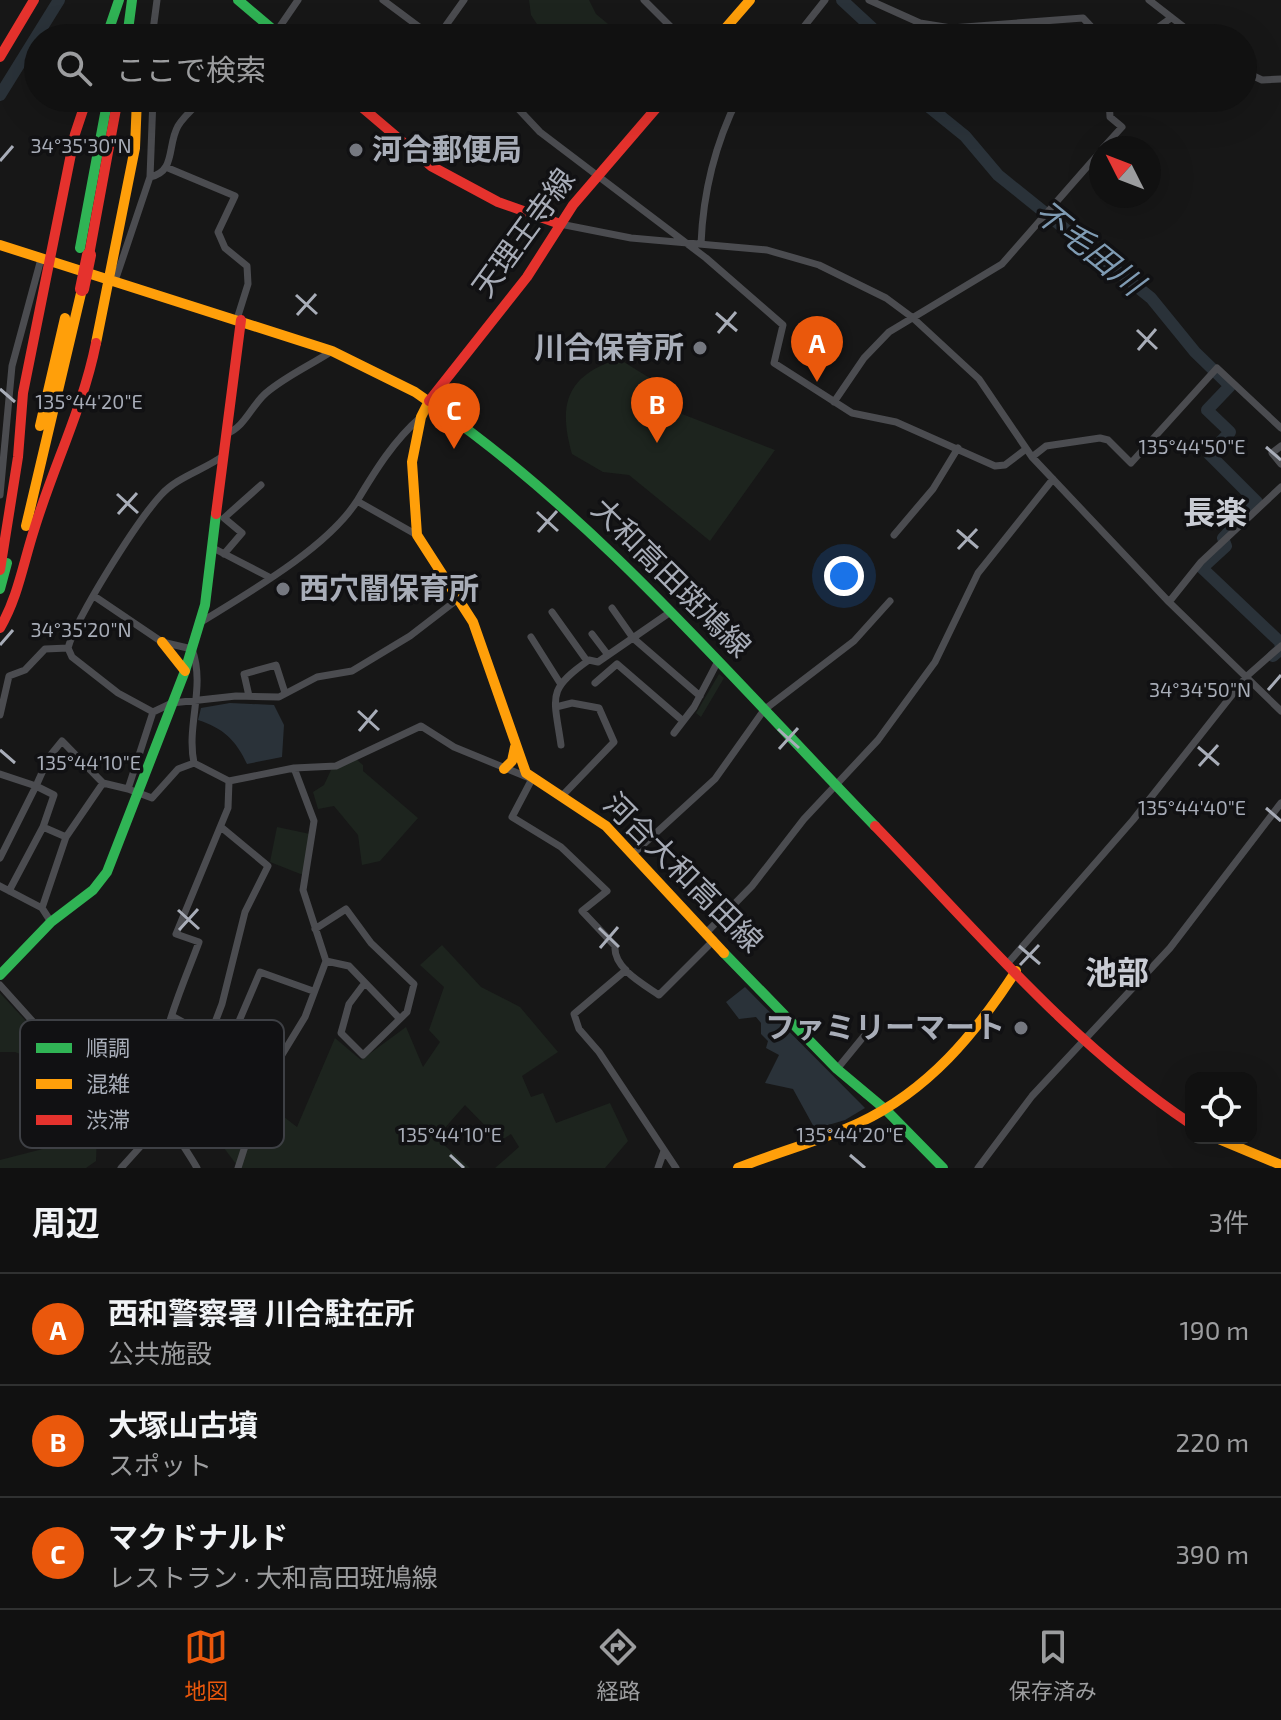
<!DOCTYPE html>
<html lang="ja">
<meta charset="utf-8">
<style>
body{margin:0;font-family:"Exo 2","Noto Sans JP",sans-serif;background:#1a1a1a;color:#f1f3f6}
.controls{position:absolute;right:24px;bottom:24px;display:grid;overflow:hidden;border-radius:16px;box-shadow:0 8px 32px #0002}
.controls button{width:72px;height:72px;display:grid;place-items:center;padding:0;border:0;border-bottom:2px solid #303131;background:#111;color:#f1f3f6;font:40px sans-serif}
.compass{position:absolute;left:1089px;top:136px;width:72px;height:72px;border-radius:50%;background:#111;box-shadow:0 8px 32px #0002;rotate:312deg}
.you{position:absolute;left:844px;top:576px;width:28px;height:28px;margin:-20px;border:6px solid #fff;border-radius:50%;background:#1a73e8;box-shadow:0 0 0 12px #1a73e833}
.badge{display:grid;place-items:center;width:52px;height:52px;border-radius:50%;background:#ea580c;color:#fff;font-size:26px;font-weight:700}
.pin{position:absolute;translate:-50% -66px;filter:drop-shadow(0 2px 4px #0008)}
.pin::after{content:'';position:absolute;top:42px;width:28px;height:24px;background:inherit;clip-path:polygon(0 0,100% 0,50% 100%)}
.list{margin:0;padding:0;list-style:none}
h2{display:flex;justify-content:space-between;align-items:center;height:104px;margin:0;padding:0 32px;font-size:34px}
h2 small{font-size:26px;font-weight:400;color:#9c9d9f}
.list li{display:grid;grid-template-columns:52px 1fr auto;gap:24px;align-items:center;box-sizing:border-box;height:112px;padding:0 32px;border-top:2px solid #303131}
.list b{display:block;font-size:30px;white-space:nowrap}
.list p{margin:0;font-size:26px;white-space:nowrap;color:#9c9d9f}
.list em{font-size:26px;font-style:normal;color:#9c9d9f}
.icon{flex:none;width:44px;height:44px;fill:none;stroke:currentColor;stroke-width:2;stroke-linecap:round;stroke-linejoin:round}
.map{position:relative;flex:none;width:1281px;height:1168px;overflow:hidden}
.search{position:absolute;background:#111;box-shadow:0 8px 32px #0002;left:24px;right:24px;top:24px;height:88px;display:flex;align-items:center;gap:20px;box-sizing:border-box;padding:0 28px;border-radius:44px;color:#9c9d9f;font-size:30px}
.sheet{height:440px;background:#111}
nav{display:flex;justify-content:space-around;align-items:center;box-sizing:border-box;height:112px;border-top:2px solid #303131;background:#111;font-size:22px;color:#9c9d9f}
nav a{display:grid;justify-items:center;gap:4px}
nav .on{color:#ea580c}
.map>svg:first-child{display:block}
.green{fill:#1d241e}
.water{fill:#2a3239}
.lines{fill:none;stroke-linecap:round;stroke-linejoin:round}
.river{stroke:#2a3239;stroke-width:12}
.street{stroke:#4b4c50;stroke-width:7}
.fast{stroke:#30b455;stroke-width:10}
.slow{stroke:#ff9f0a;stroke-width:10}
.jam{stroke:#e5322d;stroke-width:10}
.jam-bridge{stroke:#e5322d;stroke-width:14}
.ticks{fill:none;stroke:#a8adb8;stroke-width:3}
.poi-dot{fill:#757880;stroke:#111113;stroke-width:3}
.labels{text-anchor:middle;stroke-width:7;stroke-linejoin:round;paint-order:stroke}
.poi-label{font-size:30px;font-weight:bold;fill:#a8adb8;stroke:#111113;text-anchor:start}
.street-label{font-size:30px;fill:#a8adb8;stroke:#111113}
.water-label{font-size:32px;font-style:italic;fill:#7f9bb3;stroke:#111113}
.neighbourhood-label{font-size:32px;font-weight:bold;fill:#c9ccd4;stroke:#111113}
.key{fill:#111113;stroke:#3e4045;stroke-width:2}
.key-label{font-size:22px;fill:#a8adb8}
.ticks-label{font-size:20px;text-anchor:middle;fill:#a8adb8;stroke:#111113;stroke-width:7;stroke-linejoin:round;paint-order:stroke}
</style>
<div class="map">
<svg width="1281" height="1168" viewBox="0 0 1281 1168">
<rect width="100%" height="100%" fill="#171717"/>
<path class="green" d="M 529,0 L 589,0 L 596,14 L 625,38 L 546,38 L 531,15 Z
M 619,359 L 669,390 L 682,414 L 775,450 L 710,541 L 629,475 L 603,472 L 572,454 C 558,405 566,375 619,359 Z
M 719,674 L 724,678 L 701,717 L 696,713 Z
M 356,759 L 363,765 L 363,771 L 418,818 L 380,861 L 362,865 L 358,835 L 334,806 L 318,809 L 313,792 L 324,785 L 332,768 Z
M 277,827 L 310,834 L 303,875 L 270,862 Z
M 442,945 L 481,987 L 520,1007 L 558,1052 L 522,1076 L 531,1097 L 543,1093 L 556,1123 L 610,1103 L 628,1141 L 605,1168 L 495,1168 L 519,1147 L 511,1134 L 500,1141 L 465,1105 L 436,1138 L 470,1168 L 239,1168 L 218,1140 L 220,1099 L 236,1091 L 271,1107 L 297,1127 L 335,1038 L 361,1060 L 406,1027 L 423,1067 L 440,1042 L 429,1030 L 444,987 L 420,965 Z
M 0,993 L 49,1046 L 38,1061 L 15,1052 L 0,1052 Z
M 97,1135 L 96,1161 L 86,1168 L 0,1168 L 0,1160 Z"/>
<path class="water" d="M 230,703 L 274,705 L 284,725 L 282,757 L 247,764 C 236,740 223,728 198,720 L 201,708 Z
M 745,987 L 865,1108 L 845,1120 L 815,1129 L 793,1089 L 765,1083 L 779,1055 L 766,1048 L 768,1041 L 761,1034 L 761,1023 L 756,1017 L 739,1019 L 726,1002 Z"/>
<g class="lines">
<path class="river" d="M 842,0 L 883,38
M 0,95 L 59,0
M 918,98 L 965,136 L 998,175 L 1151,298 L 1195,352 L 1230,386 L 1207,410 L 1230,432 L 1209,454 L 1257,502 L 1223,538 L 1226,546 L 1202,568 L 1280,642 L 1281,649 L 1273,656"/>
<path class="street" d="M 383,0 L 434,38
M 644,0 L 682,38
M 869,0 L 920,23 L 951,28 L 1083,18 L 1102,38
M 1149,0 L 1198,38
M 152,38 L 157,0
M 272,38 L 298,0
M 437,38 L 464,0
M 795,38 L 825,0
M 1143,38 L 1171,18
M 1243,71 L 1262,80 L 1281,79
M 508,98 L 540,132 L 706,258 L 783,325 L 774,363 L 852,413 L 896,422 L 995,466 L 1005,465 L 1026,449
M 1103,148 L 1122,127 L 1110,117 L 1109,98
M 168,168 L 235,196 L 218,232 L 225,248 L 247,266 L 248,284 L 237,319
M 150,177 L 153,98
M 560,224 L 631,238 L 767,250 L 819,265 L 886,298 L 913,318 L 979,379 L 1032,457 L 1169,602 L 1281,711
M 701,244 C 703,193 715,144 738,98
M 115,281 L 150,177 C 176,172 167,145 178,126 C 184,116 196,106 204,98
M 834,402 L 864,358 L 889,332 L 1002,264 L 1101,151
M 226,434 C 245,427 251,406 266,393 C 286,376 311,365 332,351
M 1281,446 L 1272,453 L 1281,464
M 1032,457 L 1046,446 L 1100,438 L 1108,440 L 1131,463 L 1217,368 L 1281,428
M 0,495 L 12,366 L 41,259
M 357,501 L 417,535
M 894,535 L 933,489 L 958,448
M 213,548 L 271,578
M 224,554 L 242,533 L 224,518 L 261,485
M 94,596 L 162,642 L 192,649 C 206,687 186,725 194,763
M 1169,602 L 1201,562 L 1281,487
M 612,608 L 633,638 L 700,696
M 552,612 L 587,661
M 201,622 C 248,593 327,548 357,501 C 375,471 394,440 421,417
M 592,634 L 608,655
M 531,637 L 560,683
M 68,648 C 77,616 137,521 161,495 C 177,477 204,470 223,456
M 68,648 L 72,657 L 118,693 L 153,712
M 595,683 L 617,664 L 683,721
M 249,696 L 244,674 L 276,665 L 285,693
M 556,707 L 572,703 L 599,708 L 614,742 L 561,797
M 0,715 L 9,676 L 25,670 L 45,649 L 68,648
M 674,733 L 694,707 L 717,663
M 561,745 C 554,696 546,690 589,660 L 598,662 L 669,613
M 0,774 L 36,786 L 49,757 L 62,741 L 103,783
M 128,789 L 152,798 L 178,769 L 194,763 L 229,781 L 294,768 L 336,766 L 421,726 L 454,747 L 532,779 L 512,817 L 561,847 L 607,891 L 582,911 L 615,946 C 613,968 643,984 659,995 L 714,940
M 43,827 L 66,837
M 634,853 L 715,779 L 764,710 L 854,641 L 890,601
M 0,858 L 36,786 L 54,795 L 43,827 L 9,891
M 0,886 L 42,908 L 51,922
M 42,908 L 66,837 L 103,783 L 128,789 L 153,712 L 172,703 L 236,696 L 279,697 L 317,677 L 352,671 L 410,636 L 458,599
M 315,929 L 346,909 L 371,943 L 414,984 L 407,1012 L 363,1055 L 341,1033 L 349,1004 L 364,984
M 706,933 L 752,886 L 804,819 L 878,740 L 935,662 L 978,573 L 1053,479
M 326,961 L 349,966 L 399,1018
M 1008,963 L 1133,820 L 1247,676 L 1281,646
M 626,970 L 574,1014 L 579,1029 L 599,1052 L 676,1168
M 0,985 L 44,1034 L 123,1098
M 172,1016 L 228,1047 L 260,972 L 313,991
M 837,1069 L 864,1036
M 162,1073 L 192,1083 L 222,1004 L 245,912 L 268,866 L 221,827
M 121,1168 L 167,1117
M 197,1168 C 185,1147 168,1126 162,1103 C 149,1056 183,986 199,942 L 176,934 L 228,808 L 229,781
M 238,1168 L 266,1081 L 305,1017 L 326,961 L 303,890 L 314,821 L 294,768
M 658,1168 L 664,1151
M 978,1168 L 1032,1096 L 1170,948 L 1281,803"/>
<path class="fast" d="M 238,0 L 283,38
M 106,38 L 119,0
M 127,38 L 132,0
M 80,248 L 108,98
M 435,406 C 600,521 735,682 875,826
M 0,589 L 7,563
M 724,953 L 837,1069 L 886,1110 L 943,1168
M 0,975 L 51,922 L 93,890 L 107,872 L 185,671 L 205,605 L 216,514"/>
<path class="slow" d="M 717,38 L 750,0
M 0,245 L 332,351 L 415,392 L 435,406
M 96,343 L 135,148 L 137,98
M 429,401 L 421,417 L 412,462 L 417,535 L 473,622 L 526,773 L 606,826 L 724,953
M 40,426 L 65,318
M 26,526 L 82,289
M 162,642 L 185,671
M 504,769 L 512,761 L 515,747
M 1216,1138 L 1281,1165
M 738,1168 C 778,1152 820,1141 859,1123 C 929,1090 975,1034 1016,971"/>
<path class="jam" d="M 0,57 L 34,0
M 351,98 L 431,166 L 498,202 L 560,224
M 89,255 L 118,98
M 429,401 L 527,277 L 573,205 L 665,98
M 216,514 L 241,320
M 0,570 L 18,457 L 23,393 L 75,134 L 87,98
M 0,628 C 18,597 23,564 34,530 C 53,467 83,408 96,343
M 875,826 C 976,930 1070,1043 1191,1124"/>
<path class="jam-bridge" d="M 82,289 L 89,255"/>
</g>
<path class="ticks" d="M 0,161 L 13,146M 296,295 L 317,314M 716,313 L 737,331M 297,315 L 316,294M 1137,330 L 1157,349M 718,333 L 736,312M 1138,350 L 1156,329M 0,389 L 15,402M 1266,447 L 1281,460M 117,494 L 138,513M 537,512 L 558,531M 118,514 L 137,493M 957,530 L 978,548M 538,532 L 557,511M 958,549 L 977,529M 0,645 L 13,630M 1268,690 L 1281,675M 358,711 L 379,730M 778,729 L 799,748M 359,731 L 377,710M 1198,747 L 1219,765M 779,749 L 798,728M 0,750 L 15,763M 1199,766 L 1218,745M 1266,808 L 1281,821M 178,910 L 199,929M 599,928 L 619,947M 179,930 L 198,909M 1019,946 L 1040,964M 600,948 L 618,927M 1020,965 L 1039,945M 450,1155 L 464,1168M 850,1155 L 865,1168"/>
<g class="poi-dot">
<circle cx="356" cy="150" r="8"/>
<circle cx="700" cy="348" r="8"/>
<circle cx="283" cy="589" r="8"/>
<circle cx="1021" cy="1028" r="8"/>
</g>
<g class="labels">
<g class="poi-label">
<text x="372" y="160">河合郵便局</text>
<text x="684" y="358" text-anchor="end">川合保育所</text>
<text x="299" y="599">西穴闇保育所</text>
<text x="1005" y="1038" text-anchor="end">ファミリーマート</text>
</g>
<g class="street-label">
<text transform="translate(524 233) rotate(-54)" y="10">天理王寺線</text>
<text transform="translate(671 578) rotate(45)" y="10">大和高田斑鳩線</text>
<text transform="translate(683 873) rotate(45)" y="10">河合大和高田線</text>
</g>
<g class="water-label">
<text transform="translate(1089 248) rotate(39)" y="11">不毛田川</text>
</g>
<g class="neighbourhood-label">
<text x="1215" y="524">長楽</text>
<text x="1117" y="984">池部</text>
</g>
</g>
<rect x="20" y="1020" width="264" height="128" rx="12" class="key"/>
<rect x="36" y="1043" width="36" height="10" fill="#30b455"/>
<rect x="36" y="1079" width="36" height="10" fill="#ff9f0a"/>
<rect x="36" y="1115" width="36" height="10" fill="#e5322d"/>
<g class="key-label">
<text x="86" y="1056">順調</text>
<text x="86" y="1092">混雑</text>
<text x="86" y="1128">渋滞</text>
</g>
<g class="ticks-label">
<text x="81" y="153">34°35'30"N</text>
<text x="89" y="409">135°44'20"E</text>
<text x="1192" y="454">135°44'50"E</text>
<text x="81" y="637">34°35'20"N</text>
<text x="1200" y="697">34°34'50"N</text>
<text x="89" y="770">135°44'10"E</text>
<text x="1192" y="815">135°44'40"E</text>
<text x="450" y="1142">135°44'10"E</text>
<text x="850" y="1142">135°44'20"E</text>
</g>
</svg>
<div class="controls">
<button><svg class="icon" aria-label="locate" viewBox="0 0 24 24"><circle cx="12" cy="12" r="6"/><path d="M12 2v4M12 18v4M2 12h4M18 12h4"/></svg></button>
</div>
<svg class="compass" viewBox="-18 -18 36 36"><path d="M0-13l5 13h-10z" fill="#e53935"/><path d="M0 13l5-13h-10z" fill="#9c9d9f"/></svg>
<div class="you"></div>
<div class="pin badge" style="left:817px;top:382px">A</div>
<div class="pin badge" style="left:657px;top:443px">B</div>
<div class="pin badge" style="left:454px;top:449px">C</div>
<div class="search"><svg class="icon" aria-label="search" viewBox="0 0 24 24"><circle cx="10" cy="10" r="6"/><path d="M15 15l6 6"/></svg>ここで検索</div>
</div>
<section class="sheet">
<h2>周辺<small>3件</small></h2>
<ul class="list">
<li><span class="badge">A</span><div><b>西和警察署 川合駐在所</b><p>公共施設</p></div><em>190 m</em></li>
<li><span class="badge">B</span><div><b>大塚山古墳</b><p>スポット</p></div><em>220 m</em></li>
<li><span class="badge">C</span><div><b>マクドナルド</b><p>レストラン · 大和高田斑鳩線</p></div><em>390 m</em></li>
</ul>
</section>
<nav>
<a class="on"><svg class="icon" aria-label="map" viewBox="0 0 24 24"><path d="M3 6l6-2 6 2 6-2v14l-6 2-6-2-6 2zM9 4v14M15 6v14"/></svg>地図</a>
<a><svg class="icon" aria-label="directions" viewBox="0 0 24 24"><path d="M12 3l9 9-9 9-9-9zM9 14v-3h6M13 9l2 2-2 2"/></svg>経路</a>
<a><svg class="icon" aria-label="saved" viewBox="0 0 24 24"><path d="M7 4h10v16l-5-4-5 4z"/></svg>保存済み</a>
</nav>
